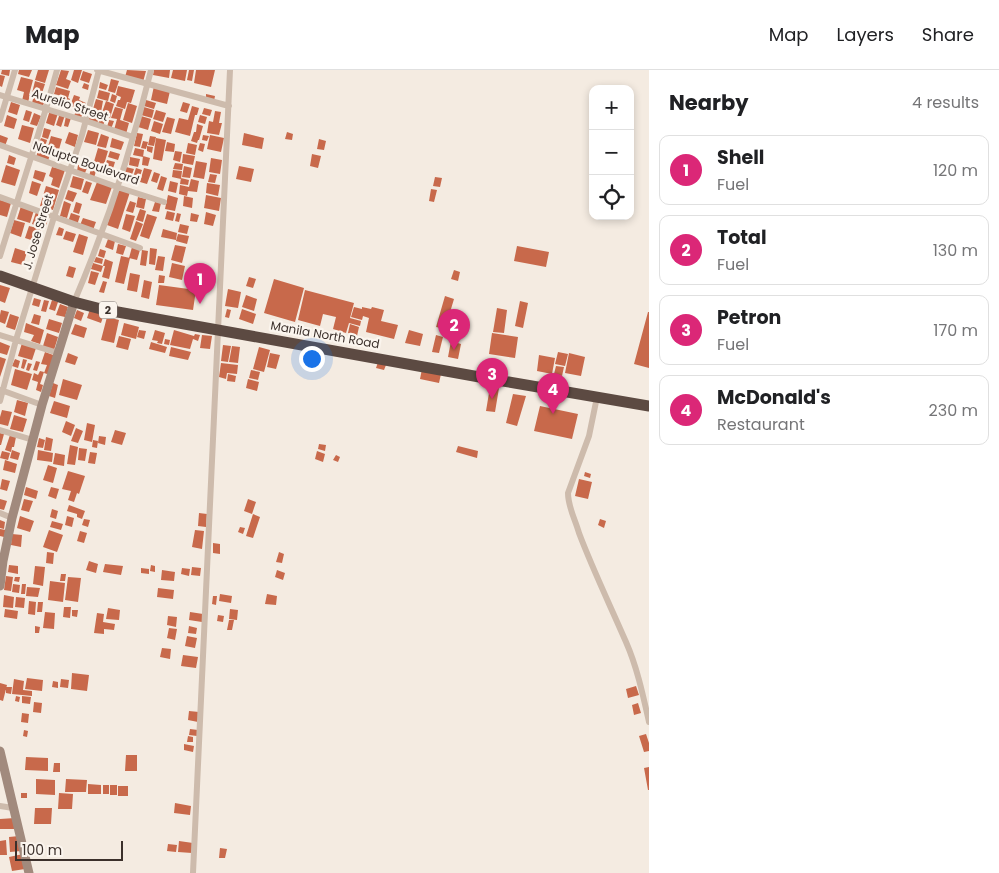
<!DOCTYPE html>
<meta charset="utf-8">
<style>
body{margin:0;font-family:Poppins,sans-serif;background:#f2f2f2;color:#202124}
.controls{position:absolute;right:15px;top:15px;display:grid;overflow:hidden;border-radius:10px;box-shadow:0 2px 8px #0003}
.controls button{width:45px;height:45px;display:grid;place-items:center;padding:0;border:0;border-bottom:1px solid #e0e0e0;background:#fff;color:#202124;font:25px sans-serif}
.scale{position:absolute;left:15px;bottom:12px;width:108px;box-sizing:border-box;padding-left:5px;border:2px solid #3b302b;border-top:0;font-size:14px;line-height:18px;white-space:nowrap;color:#3b302b;-webkit-text-stroke:4px #fbf5ee;paint-order:stroke}
.you{position:absolute;left:311px;top:288px;width:18px;height:18px;margin:-12px;border:4px solid #fff;border-radius:50%;background:#1a73e8;box-shadow:0 0 0 8px #1a73e833}
.badge{display:grid;place-items:center;width:32px;height:32px;border-radius:50%;background:#db2777;color:#fff;font-size:16px;font-weight:700}
.pin{position:absolute;translate:-50% -41px;filter:drop-shadow(0 1px 2px #0008)}
.pin::after{content:'';position:absolute;top:26px;width:18px;height:15px;background:inherit;clip-path:polygon(0 0,100% 0,50% 100%)}
.list{margin:0;padding:0;list-style:none}
h2{display:flex;justify-content:space-between;align-items:center;height:65px;margin:0;padding:0 20px;font-size:21px}
h2 small{font-size:16px;font-weight:400;color:#757577}
.list li{display:grid;grid-template-columns:32px 1fr auto;gap:15px;align-items:center;box-sizing:border-box;height:70px;margin:0 10px 10px;padding:0 10px;border:1px solid #e0e0e0;border-radius:10px}
.list b{display:block;font-size:19px;white-space:nowrap}
.list p{margin:0;font-size:16px;white-space:nowrap;color:#757577}
.list em{font-size:16px;font-style:normal;color:#757577}
.icon{flex:none;width:28px;height:28px;fill:none;stroke:currentColor;stroke-width:2;stroke-linecap:round;stroke-linejoin:round}
.map{position:relative;flex:none;width:649px;height:803px;overflow:hidden}
header{display:flex;align-items:center;gap:30px;box-sizing:border-box;height:70px;padding:0 25px;background:#fff;border-bottom:1px solid #e0e0e0}
header strong{font-size:24px}
nav{display:flex;gap:28px;margin-inline-start:auto;font-size:18px}
main{display:flex}
aside{flex:1;background:#fff}
.map>svg:first-child{display:block}
.building{fill:#c8694b}
.lines{fill:none;stroke-linecap:round;stroke-linejoin:round}
.street{stroke:#cdbbac;stroke-width:6}
.secondary{stroke:#a18a7d;stroke-width:9}
.highway{stroke:#5c4a42;stroke-width:11}
.labels{text-anchor:middle;stroke-width:4.5;stroke-linejoin:round;paint-order:stroke}
.shield{fill:#fbf5ee;stroke:#756b66;stroke-width:1}
.shield-label{font-size:11px;font-weight:bold;fill:#3b302b}
.street-label{font-size:12px;fill:#3b302b;stroke:#fbf5ee}
</style>
<header>
<strong>Map</strong>
<nav><a>Map</a><a>Layers</a><a>Share</a></nav>
</header>
<main>
<div class="map">
<svg width="649" height="803" viewBox="0 0 649 803">
<rect width="100%" height="100%" fill="#f4ebe1"/>
<path class="building" d="M 2,0 L 10,0 L 9,6 L 1,4 Z
M 19,0 L 32,0 L 29,7 L 18,4 Z
M 38,0 L 49,0 L 45,13 L 35,10 Z
M 61,0 L 69,1 L 66,9 L 71,11 L 68,19 L 56,15 Z
M 74,0 L 82,0 L 78,13 L 71,10 Z
M 127,0 L 146,1 L 143,12 L 125,7 Z
M 154,0 L 170,0 L 169,8 L 153,5 Z
M 173,0 L 187,0 L 185,11 L 171,8 Z
M 189,0 L 194,0 L 192,11 L 187,10 Z
M 196,0 L 215,0 L 211,17 L 194,13 Z
M 83,1 L 92,4 L 89,13 L 80,10 Z
M 0,5 L 5,6 L 2,17 L 0,16 Z
M 21,7 L 33,10 L 29,25 L 30,25 L 28,32 L 22,31 L 24,22 L 17,20 Z
M 111,9 L 119,11 L 115,23 L 108,21 Z
M 35,11 L 45,14 L 41,26 L 32,23 Z
M 100,12 L 108,15 L 106,20 L 99,18 Z
M 84,13 L 89,15 L 88,20 L 82,18 Z
M 118,16 L 135,20 L 131,33 L 127,32 L 125,39 L 116,36 L 118,30 L 120,30 L 121,27 L 116,25 Z
M 154,16 L 170,21 L 167,34 L 151,30 Z
M 56,17 L 70,21 L 68,28 L 70,29 L 68,36 L 59,34 L 62,26 L 54,24 Z
M 99,20 L 110,23 L 108,31 L 97,28 Z
M 112,24 L 117,26 L 115,33 L 110,31 Z
M 206,24 L 215,26 L 214,31 L 206,29 Z
M 34,25 L 45,29 L 43,36 L 32,33 Z
M 74,25 L 80,27 L 79,30 L 86,33 L 81,48 L 74,46 L 77,38 L 70,36 Z
M 53,26 L 58,28 L 56,33 L 51,31 Z
M 96,29 L 103,31 L 101,42 L 93,39 Z
M 146,30 L 156,33 L 154,39 L 144,36 Z
M 106,31 L 114,34 L 110,48 L 106,47 L 103,56 L 98,54 Z
M 11,32 L 20,35 L 17,45 L 8,42 Z
M 183,32 L 190,34 L 187,43 L 180,41 Z
M 128,33 L 137,36 L 132,53 L 123,50 Z
M 192,36 L 199,38 L 197,45 L 195,45 L 190,66 L 175,62 L 179,48 L 188,50 Z
M 115,37 L 123,39 L 120,50 L 129,53 L 126,64 L 114,60 L 117,49 L 111,48 Z
M 144,37 L 154,40 L 152,48 L 141,45 Z
M 204,38 L 212,40 L 210,46 L 202,44 Z
M 26,40 L 32,42 L 29,52 L 23,50 Z
M 50,40 L 58,43 L 54,56 L 46,53 Z
M 156,40 L 166,43 L 163,52 L 153,49 Z
M 215,41 L 221,42 L 219,53 L 222,53 L 219,65 L 207,63 L 209,51 L 213,52 Z
M 34,43 L 41,46 L 37,56 L 30,54 Z
M 60,43 L 65,45 L 61,57 L 56,55 Z
M 7,45 L 17,49 L 14,59 L 4,56 Z
M 90,45 L 99,47 L 97,54 L 88,51 Z
M 200,45 L 207,47 L 205,54 L 198,52 Z
M 66,46 L 71,48 L 68,57 L 64,56 Z
M 141,46 L 151,49 L 148,60 L 138,57 Z
M 167,47 L 175,49 L 171,64 L 162,62 Z
M 109,50 L 114,51 L 111,59 L 107,57 Z
M 154,51 L 163,54 L 160,64 L 151,61 Z
M 197,54 L 203,56 L 199,70 L 198,70 L 197,73 L 191,71 L 194,62 L 196,62 Z
M 22,55 L 34,58 L 30,73 L 18,69 Z
M 44,58 L 51,60 L 48,69 L 42,67 Z
M 88,60 L 99,63 L 96,75 L 84,72 Z
M 69,62 L 78,65 L 75,77 L 65,73 Z
M 287,62 L 293,64 L 292,70 L 285,69 Z
M 137,63 L 143,64 L 140,77 L 134,76 Z
M 244,63 L 264,68 L 262,79 L 242,75 Z
M 101,64 L 109,67 L 106,78 L 97,76 Z
M 0,65 L 8,68 L 5,76 L 0,74 Z
M 203,65 L 209,66 L 207,71 L 202,70 Z
M 210,65 L 224,68 L 221,82 L 207,79 Z
M 51,66 L 62,69 L 58,83 L 51,81 L 48,91 L 36,87 L 39,78 L 47,80 Z
M 150,66 L 156,67 L 154,76 L 148,75 Z
M 41,68 L 47,70 L 45,77 L 38,75 Z
M 112,68 L 124,72 L 121,80 L 110,77 Z
M 156,68 L 166,70 L 162,91 L 153,89 Z
M 319,69 L 326,71 L 324,80 L 317,79 Z
M 143,71 L 148,72 L 146,79 L 141,78 Z
M 167,72 L 175,74 L 174,82 L 165,81 Z
M 188,73 L 197,75 L 195,85 L 186,83 Z
M 200,73 L 205,74 L 203,82 L 198,80 Z
M 147,76 L 153,77 L 152,83 L 147,81 Z
M 98,78 L 108,81 L 103,98 L 93,95 Z
M 135,78 L 144,80 L 143,87 L 133,85 Z
M 110,81 L 120,84 L 118,90 L 108,87 Z
M 175,81 L 182,82 L 180,92 L 173,90 Z
M 183,84 L 195,86 L 193,95 L 182,93 Z
M 312,84 L 321,86 L 318,98 L 310,96 Z
M 9,85 L 16,88 L 14,95 L 7,93 Z
M 143,86 L 150,88 L 148,96 L 142,95 Z
M 130,87 L 140,89 L 138,97 L 129,95 Z
M 211,88 L 222,90 L 220,104 L 209,102 Z
M 107,90 L 115,92 L 112,102 L 104,99 Z
M 196,91 L 207,93 L 204,109 L 193,107 Z
M 175,93 L 183,94 L 182,100 L 173,99 Z
M 6,95 L 20,100 L 15,116 L 1,112 Z
M 78,95 L 87,98 L 85,103 L 77,101 Z
M 184,96 L 192,98 L 190,108 L 182,107 Z
M 239,96 L 254,99 L 251,112 L 236,109 Z
M 52,97 L 65,100 L 59,118 L 51,115 L 53,108 L 49,106 Z
M 126,97 L 134,99 L 130,110 L 123,107 Z
M 136,98 L 142,100 L 138,112 L 132,110 Z
M 144,98 L 152,100 L 147,114 L 140,112 Z
M 91,99 L 96,101 L 94,108 L 89,106 Z
M 35,100 L 46,103 L 43,112 L 33,108 Z
M 173,100 L 182,101 L 181,109 L 172,107 Z
M 154,102 L 160,104 L 157,113 L 151,111 Z
M 210,104 L 217,105 L 215,113 L 208,112 Z
M 73,106 L 84,109 L 81,120 L 70,117 Z
M 161,106 L 167,108 L 163,121 L 157,119 Z
M 435,107 L 442,108 L 440,117 L 433,116 Z
M 181,108 L 189,110 L 188,115 L 180,114 Z
M 191,109 L 199,111 L 197,122 L 188,121 L 187,126 L 179,124 L 180,115 L 189,117 Z
M 32,111 L 41,114 L 37,126 L 29,123 Z
M 86,111 L 92,113 L 88,124 L 82,122 Z
M 170,111 L 178,113 L 176,123 L 168,121 Z
M 97,112 L 112,117 L 106,134 L 90,130 Z
M 207,113 L 220,115 L 218,126 L 206,123 Z
M 46,116 L 59,120 L 53,140 L 40,136 Z
M 119,119 L 130,122 L 118,159 L 107,155 Z
M 431,119 L 437,120 L 434,132 L 429,131 Z
M 68,120 L 77,123 L 73,132 L 65,129 Z
M 168,125 L 178,128 L 175,141 L 165,139 Z
M 206,125 L 221,128 L 219,141 L 204,138 Z
M 184,126 L 193,128 L 192,138 L 183,136 Z
M 138,127 L 146,129 L 144,139 L 136,137 Z
M 0,130 L 11,133 L 7,147 L 0,145 Z
M 64,131 L 71,134 L 67,148 L 60,146 Z
M 130,131 L 136,133 L 133,143 L 126,141 Z
M 76,132 L 82,134 L 79,144 L 73,142 Z
M 155,132 L 161,133 L 159,142 L 152,141 Z
M 21,136 L 34,140 L 30,153 L 17,149 Z
M 140,139 L 146,141 L 143,152 L 136,150 Z
M 167,141 L 175,143 L 173,151 L 165,149 Z
M 36,142 L 49,146 L 45,159 L 32,154 Z
M 206,142 L 216,145 L 213,156 L 204,154 Z
M 71,143 L 80,146 L 77,155 L 68,152 Z
M 177,143 L 181,144 L 179,152 L 175,151 Z
M 191,143 L 199,145 L 197,152 L 190,151 Z
M 126,144 L 135,146 L 130,162 L 122,159 Z
M 147,144 L 157,147 L 149,169 L 140,166 Z
M 83,148 L 96,152 L 93,160 L 80,155 Z
M 14,150 L 25,153 L 21,167 L 10,163 Z
M 136,151 L 143,154 L 136,171 L 130,169 Z
M 180,154 L 189,156 L 187,164 L 178,162 Z
M 29,156 L 41,159 L 37,172 L 25,168 Z
M 59,157 L 64,159 L 62,166 L 56,165 Z
M 163,159 L 177,163 L 176,170 L 161,167 Z
M 66,161 L 76,164 L 73,172 L 63,169 Z
M 79,164 L 88,167 L 83,185 L 73,182 Z
M 178,164 L 189,166 L 187,174 L 176,171 Z
M 108,169 L 115,171 L 113,180 L 105,177 Z
M 118,174 L 126,176 L 123,185 L 116,183 Z
M 175,175 L 186,177 L 182,193 L 171,190 Z
M 517,176 L 549,182 L 546,197 L 514,191 Z
M 132,177 L 140,180 L 137,190 L 129,188 Z
M 15,178 L 27,182 L 23,195 L 11,192 Z
M 150,178 L 157,179 L 155,195 L 149,194 Z
M 100,179 L 106,181 L 104,188 L 98,186 Z
M 142,180 L 148,181 L 146,196 L 140,195 Z
M 121,186 L 130,188 L 124,214 L 115,212 Z
M 158,186 L 165,187 L 163,201 L 155,200 Z
M 96,187 L 103,189 L 102,194 L 94,192 Z
M 105,189 L 113,192 L 109,209 L 102,207 L 105,196 L 103,196 Z
M 93,193 L 103,196 L 101,202 L 91,199 Z
M 172,193 L 185,196 L 182,210 L 169,207 Z
M 69,196 L 76,198 L 73,208 L 66,206 Z
M 454,200 L 460,202 L 458,211 L 451,209 Z
M 91,201 L 99,203 L 95,215 L 88,213 Z
M 130,203 L 140,205 L 137,222 L 127,220 Z
M 159,205 L 165,206 L 164,213 L 158,213 Z
M 249,207 L 256,209 L 253,218 L 246,216 Z
M 274,209 L 304,218 L 295,252 L 264,243 Z
M 144,210 L 152,212 L 149,229 L 141,227 Z
M 103,211 L 107,212 L 104,223 L 99,222 Z
M 0,215 L 10,218 L 5,233 L 0,231 Z
M 159,215 L 196,220 L 193,240 L 156,235 Z
M 228,219 L 241,222 L 238,238 L 225,236 Z
M 305,220 L 354,233 L 350,248 L 361,251 L 360,256 L 349,253 L 346,263 L 333,259 L 336,247 L 323,244 L 320,256 L 298,250 Z
M 246,225 L 257,229 L 254,241 L 242,237 Z
M 445,226 L 454,229 L 445,259 L 436,257 Z
M 34,228 L 41,230 L 39,237 L 32,235 Z
M 44,230 L 49,231 L 46,242 L 41,241 Z
M 52,230 L 58,232 L 55,241 L 49,239 Z
M 520,231 L 528,233 L 523,258 L 515,256 Z
M 60,234 L 68,237 L 65,247 L 56,245 Z
M 354,237 L 362,239 L 362,237 L 371,239 L 372,237 L 384,240 L 381,251 L 398,255 L 394,269 L 366,262 L 369,248 L 363,246 L 362,250 L 351,247 Z
M 497,238 L 507,240 L 504,263 L 493,262 Z
M 90,239 L 104,244 L 101,253 L 87,248 Z
M 227,239 L 231,240 L 229,248 L 225,247 Z
M 242,239 L 256,244 L 253,254 L 239,249 Z
M 1,240 L 9,242 L 5,254 L 0,252 L 0,245 Z
M 77,240 L 84,243 L 81,251 L 74,248 Z
M 648,242 L 649,242 L 649,298 L 634,294 Z
M 10,244 L 19,247 L 15,260 L 6,257 Z
M 34,244 L 41,246 L 39,255 L 31,253 Z
M 107,247 L 119,250 L 114,273 L 101,270 Z
M 49,249 L 62,253 L 59,263 L 46,259 Z
M 26,253 L 44,260 L 40,274 L 31,271 L 34,265 L 24,262 Z
M 124,253 L 139,257 L 136,269 L 121,265 Z
M 75,254 L 87,258 L 84,268 L 71,264 Z
M 350,254 L 359,257 L 357,266 L 348,263 Z
M 139,260 L 146,261 L 144,269 L 137,267 Z
M 155,260 L 165,263 L 162,274 L 157,273 L 158,271 L 152,270 Z
M 174,260 L 194,266 L 195,264 L 200,265 L 198,271 L 193,269 L 190,279 L 170,275 Z
M 409,260 L 423,264 L 420,276 L 405,273 Z
M 47,263 L 58,267 L 54,280 L 43,276 Z
M 492,263 L 518,267 L 515,288 L 489,284 Z
M 202,265 L 212,266 L 210,279 L 200,278 Z
M 436,265 L 443,267 L 439,283 L 432,282 Z
M 119,266 L 131,269 L 128,280 L 116,277 Z
M 165,269 L 170,270 L 169,275 L 164,274 Z
M 451,271 L 461,274 L 458,289 L 448,287 Z
M 0,272 L 10,276 L 7,285 L 0,283 Z
M 151,272 L 167,277 L 165,283 L 149,279 Z
M 22,273 L 36,278 L 32,290 L 18,286 Z
M 223,275 L 231,276 L 228,292 L 221,291 Z
M 232,276 L 240,277 L 238,293 L 229,292 Z
M 171,277 L 191,282 L 188,290 L 169,286 Z
M 259,277 L 270,280 L 264,302 L 253,299 Z
M 45,282 L 56,286 L 50,305 L 44,303 L 47,295 L 41,294 Z
M 558,282 L 568,284 L 565,296 L 555,294 Z
M 68,283 L 78,287 L 75,295 L 65,292 Z
M 270,283 L 280,285 L 276,299 L 267,297 Z
M 569,283 L 585,287 L 581,306 L 565,303 Z
M 539,285 L 555,288 L 552,304 L 537,301 Z
M 0,287 L 6,289 L 0,307 Z
M 15,289 L 20,291 L 18,298 L 12,296 Z
M 23,289 L 27,290 L 24,299 L 21,298 Z
M 36,291 L 40,292 L 37,301 L 33,300 Z
M 378,292 L 386,295 L 384,300 L 376,298 Z
M 28,293 L 32,294 L 29,301 L 26,300 Z
M 221,293 L 238,295 L 237,304 L 227,303 L 226,309 L 219,307 Z
M 556,296 L 564,297 L 562,306 L 554,304 Z
M 15,299 L 32,304 L 27,320 L 11,315 Z
M 422,299 L 441,304 L 439,313 L 420,309 Z
M 251,300 L 260,302 L 258,310 L 249,308 Z
M 40,301 L 44,302 L 40,314 L 43,315 L 41,322 L 36,320 L 38,312 L 32,310 L 34,303 L 38,305 Z
M 228,304 L 236,306 L 235,312 L 227,311 Z
M 63,309 L 82,315 L 77,330 L 59,325 Z
M 248,309 L 259,312 L 257,321 L 246,318 Z
M 53,313 L 58,315 L 55,328 L 49,326 Z
M 490,317 L 499,318 L 495,342 L 486,341 Z
M 513,324 L 526,326 L 517,356 L 506,353 Z
M 17,330 L 28,333 L 25,346 L 14,342 Z
M 54,331 L 70,336 L 67,348 L 50,343 Z
M 540,336 L 578,344 L 572,369 L 534,361 Z
M 2,340 L 12,342 L 8,356 L 0,354 L 0,347 Z
M 14,345 L 27,349 L 23,362 L 10,359 Z
M 66,351 L 75,355 L 71,366 L 62,362 Z
M 87,353 L 95,355 L 92,372 L 84,370 Z
M 76,358 L 83,361 L 78,373 L 71,371 Z
M 115,360 L 126,363 L 122,375 L 111,372 Z
M 0,363 L 4,364 L 1,375 L 0,375 Z
M 10,365 L 16,367 L 14,377 L 12,377 L 11,382 L 5,380 Z
M 99,366 L 106,367 L 105,375 L 98,373 Z
M 46,367 L 53,369 L 51,381 L 44,380 Z
M 39,368 L 45,370 L 43,378 L 37,377 Z
M 93,370 L 98,371 L 97,378 L 92,377 Z
M 319,374 L 326,375 L 325,381 L 318,379 Z
M 70,375 L 78,377 L 75,395 L 67,394 Z
M 458,376 L 478,381 L 477,388 L 456,382 Z
M 79,378 L 87,379 L 85,391 L 78,390 Z
M 12,380 L 20,383 L 18,390 L 10,388 Z
M 38,380 L 53,383 L 52,392 L 37,390 Z
M 2,381 L 10,383 L 8,390 L 0,388 Z
M 317,381 L 325,384 L 323,392 L 315,389 Z
M 90,382 L 97,383 L 95,394 L 88,393 Z
M 55,383 L 65,385 L 64,396 L 53,394 Z
M 336,385 L 340,387 L 338,392 L 333,390 Z
M 5,390 L 17,394 L 15,403 L 3,400 Z
M 48,395 L 57,398 L 53,413 L 43,410 Z
M 68,401 L 85,406 L 79,424 L 77,423 L 74,432 L 68,430 L 71,421 L 62,419 Z
M 585,402 L 591,404 L 590,408 L 584,406 Z
M 2,409 L 10,411 L 7,421 L 0,419 Z
M 579,409 L 592,412 L 588,429 L 575,426 Z
M 26,417 L 38,421 L 36,429 L 24,425 Z
M 51,417 L 59,419 L 56,429 L 48,426 Z
M 0,429 L 7,431 L 4,440 L 0,439 Z
M 24,429 L 33,431 L 29,442 L 21,440 Z
M 248,429 L 256,432 L 252,444 L 244,441 Z
M 69,435 L 85,441 L 82,449 L 77,447 L 77,444 L 67,441 Z
M 52,439 L 58,441 L 56,449 L 50,447 Z
M 199,443 L 207,444 L 206,457 L 198,456 Z
M 253,444 L 260,447 L 253,468 L 246,466 Z
M 20,446 L 34,451 L 30,462 L 17,458 Z
M 67,446 L 74,448 L 72,457 L 65,455 Z
M 84,449 L 90,450 L 88,457 L 82,455 Z
M 600,449 L 606,451 L 604,458 L 598,455 Z
M 0,450 L 5,452 L 4,459 L 0,458 Z
M 52,451 L 63,454 L 61,460 L 50,457 Z
M 240,457 L 245,458 L 243,464 L 238,462 Z
M 0,459 L 6,460 L 4,467 L 0,466 Z
M 49,460 L 63,465 L 57,482 L 43,477 Z
M 195,460 L 204,461 L 202,479 L 192,477 Z
M 80,461 L 87,463 L 84,473 L 77,471 Z
M 12,464 L 22,465 L 21,477 L 11,475 Z
M 213,473 L 220,474 L 220,484 L 213,483 Z
M 47,482 L 54,483 L 53,494 L 46,493 Z
M 279,482 L 284,484 L 282,493 L 276,492 Z
M 89,491 L 98,494 L 96,503 L 86,500 Z
M 105,494 L 123,496 L 121,505 L 103,502 Z
M 9,495 L 18,496 L 18,504 L 8,502 Z
M 151,495 L 155,496 L 155,502 L 150,501 Z
M 35,496 L 45,497 L 43,516 L 33,514 Z
M 192,497 L 201,498 L 200,506 L 191,505 Z
M 141,498 L 149,499 L 149,504 L 141,503 Z
M 182,498 L 190,499 L 189,506 L 181,504 Z
M 162,500 L 175,502 L 174,511 L 161,510 Z
M 277,500 L 285,503 L 283,510 L 275,507 Z
M 61,504 L 66,504 L 65,511 L 60,511 Z
M 6,506 L 13,507 L 11,521 L 4,520 Z
M 15,507 L 20,507 L 19,512 L 14,511 Z
M 68,507 L 81,508 L 78,532 L 65,530 Z
M 50,511 L 65,513 L 63,532 L 48,530 Z
M 13,514 L 20,515 L 19,523 L 12,522 Z
M 22,514 L 26,514 L 25,524 L 21,524 Z
M 27,517 L 40,518 L 38,527 L 26,526 Z
M 158,518 L 174,520 L 173,529 L 157,527 Z
M 220,524 L 232,526 L 231,533 L 219,531 Z
M 267,524 L 277,526 L 276,535 L 265,534 Z
M 4,525 L 14,527 L 13,538 L 3,537 Z
M 213,526 L 217,526 L 216,535 L 212,534 Z
M 16,527 L 25,528 L 24,538 L 15,537 Z
M 29,531 L 36,532 L 35,545 L 28,544 Z
M 38,532 L 43,532 L 42,542 L 37,542 Z
M 64,537 L 71,537 L 70,548 L 63,547 Z
M 108,538 L 120,540 L 119,550 L 106,549 Z
M 5,539 L 18,541 L 17,549 L 4,547 Z
M 230,539 L 238,540 L 237,550 L 229,549 Z
M 72,540 L 78,540 L 77,547 L 72,546 Z
M 45,542 L 55,543 L 54,559 L 43,558 Z
M 190,542 L 203,544 L 202,552 L 189,550 Z
M 97,543 L 104,544 L 103,552 L 115,554 L 114,560 L 104,559 L 104,564 L 94,563 Z
M 218,545 L 224,546 L 223,552 L 217,551 Z
M 168,546 L 177,547 L 176,557 L 167,555 Z
M 229,550 L 234,550 L 232,560 L 227,560 Z
M 35,556 L 40,557 L 39,563 L 35,563 Z
M 189,556 L 197,558 L 196,564 L 188,563 Z
M 169,558 L 177,559 L 175,570 L 167,568 Z
M 187,566 L 197,568 L 195,578 L 185,576 Z
M 162,578 L 171,579 L 170,589 L 160,587 Z
M 183,585 L 198,587 L 196,598 L 181,596 Z
M 72,603 L 89,605 L 87,621 L 71,619 Z
M 27,608 L 43,610 L 42,621 L 25,619 Z
M 14,609 L 24,611 L 23,620 L 32,621 L 32,626 L 12,624 Z
M 61,609 L 69,610 L 68,618 L 60,617 Z
M 53,611 L 58,612 L 58,618 L 52,617 Z
M 0,613 L 7,615 L 3,631 L 0,630 Z
M 636,616 L 639,625 L 628,628 L 626,619 Z
M 6,617 L 12,617 L 11,624 L 6,623 Z
M 16,626 L 20,627 L 19,632 L 15,631 Z
M 22,626 L 31,627 L 30,634 L 22,633 Z
M 34,632 L 42,633 L 41,643 L 33,642 Z
M 638,633 L 641,643 L 634,645 L 632,635 Z
M 189,641 L 199,642 L 198,652 L 188,650 Z
M 22,643 L 29,644 L 28,653 L 21,652 Z
M 190,659 L 198,660 L 197,666 L 189,665 Z
M 24,660 L 28,661 L 27,667 L 23,666 Z
M 646,664 L 649,673 L 649,681 L 644,682 L 639,666 Z
M 188,666 L 193,667 L 193,672 L 187,672 Z
M 184,674 L 194,676 L 193,682 L 184,680 Z
M 126,685 L 137,685 L 137,701 L 125,701 Z
M 26,687 L 48,688 L 48,701 L 25,700 Z
M 54,693 L 60,693 L 60,702 L 53,702 Z
M 649,697 L 649,720 L 648,720 L 644,698 Z
M 36,709 L 55,710 L 55,725 L 36,724 Z
M 66,709 L 87,710 L 86,722 L 65,722 Z
M 88,714 L 101,715 L 101,724 L 88,724 Z
M 103,715 L 109,715 L 109,724 L 103,724 Z
M 110,715 L 117,715 L 117,725 L 110,725 Z
M 118,716 L 128,716 L 128,726 L 118,726 Z
M 21,723 L 27,723 L 27,728 L 21,728 Z
M 59,723 L 73,724 L 72,739 L 58,739 Z
M 175,733 L 191,736 L 190,745 L 174,743 Z
M 35,738 L 52,738 L 51,754 L 34,754 Z
M 15,748 L 16,759 L 0,759 L 0,749 Z
M 19,766 L 21,781 L 10,782 L 9,767 Z
M 6,770 L 7,785 L 0,785 L 0,771 Z
M 179,771 L 193,773 L 192,783 L 178,782 Z
M 168,774 L 177,775 L 176,782 L 167,781 Z
M 220,778 L 227,779 L 225,788 L 219,788 Z
M 23,784 L 25,799 L 12,801 L 9,787 Z"/>
<g class="lines">
<path class="street" d="M 97,0 L 229,36
M 0,25 L 86,51 L 133,67
M 0,50 L 15,0
M 0,75 L 117,117 L 164,132
M 0,127 L 140,178
M 0,186 C 19,124 40,63 57,0
M 74,232 C 106,157 132,79 151,0
M 0,265 L 58,283
M 1,320 L 42,335
M 597,327 L 589,366 L 568,423 C 568,437 575,449 579,463 C 593,500 610,535 626,572 C 637,597 643,625 649,652
M 0,331 L 16,270 L 54,147 L 82,65 L 99,0
M 0,360 L 33,370
M 0,443 L 12,448
M 0,736 L 13,738
M 193,803 L 230,0"/>
<path class="secondary" d="M 0,516 L 3,491 L 12,448 L 42,335 L 74,232
M 0,681 L 29,803"/>
<path class="highway" d="M 0,206 L 74,232 L 101,239 L 485,308 L 649,336"/>
</g>
<g class="labels">
<rect class="shield" x="99" y="231.5" width="18" height="17" rx="4"/>
<g class="shield-label">
<text x="108" y="244">2</text>
</g>
<g class="street-label">
<text transform="translate(70 35) rotate(18)" y="4">Aurelio Street</text>
<text transform="translate(86 93) rotate(19)" y="4">Nalupta Boulevard</text>
<text transform="translate(38 162) rotate(-73)" y="4">J. Jose Street</text>
<text transform="translate(325 265) rotate(10)" y="4">Manila North Road</text>
</g>
</g>
</svg>
<div class="controls">
<button>+</button>
<button>−</button>
<button><svg class="icon" aria-label="locate" viewBox="0 0 24 24"><circle cx="12" cy="12" r="6"/><path d="M12 2v4M12 18v4M2 12h4M18 12h4"/></svg></button>
</div>
<div class="scale">100 m</div>
<div class="you"></div>
<div class="pin badge" style="left:200px;top:234px">1</div>
<div class="pin badge" style="left:454px;top:280px">2</div>
<div class="pin badge" style="left:492px;top:329px">3</div>
<div class="pin badge" style="left:553px;top:344px">4</div>
</div>
<aside>
<h2>Nearby<small>4 results</small></h2>
<ul class="list">
<li><span class="badge">1</span><div><b>Shell</b><p>Fuel</p></div><em>120 m</em></li>
<li><span class="badge">2</span><div><b>Total</b><p>Fuel</p></div><em>130 m</em></li>
<li><span class="badge">3</span><div><b>Petron</b><p>Fuel</p></div><em>170 m</em></li>
<li><span class="badge">4</span><div><b>McDonald's</b><p>Restaurant</p></div><em>230 m</em></li>
</ul>
</aside>
</main>
